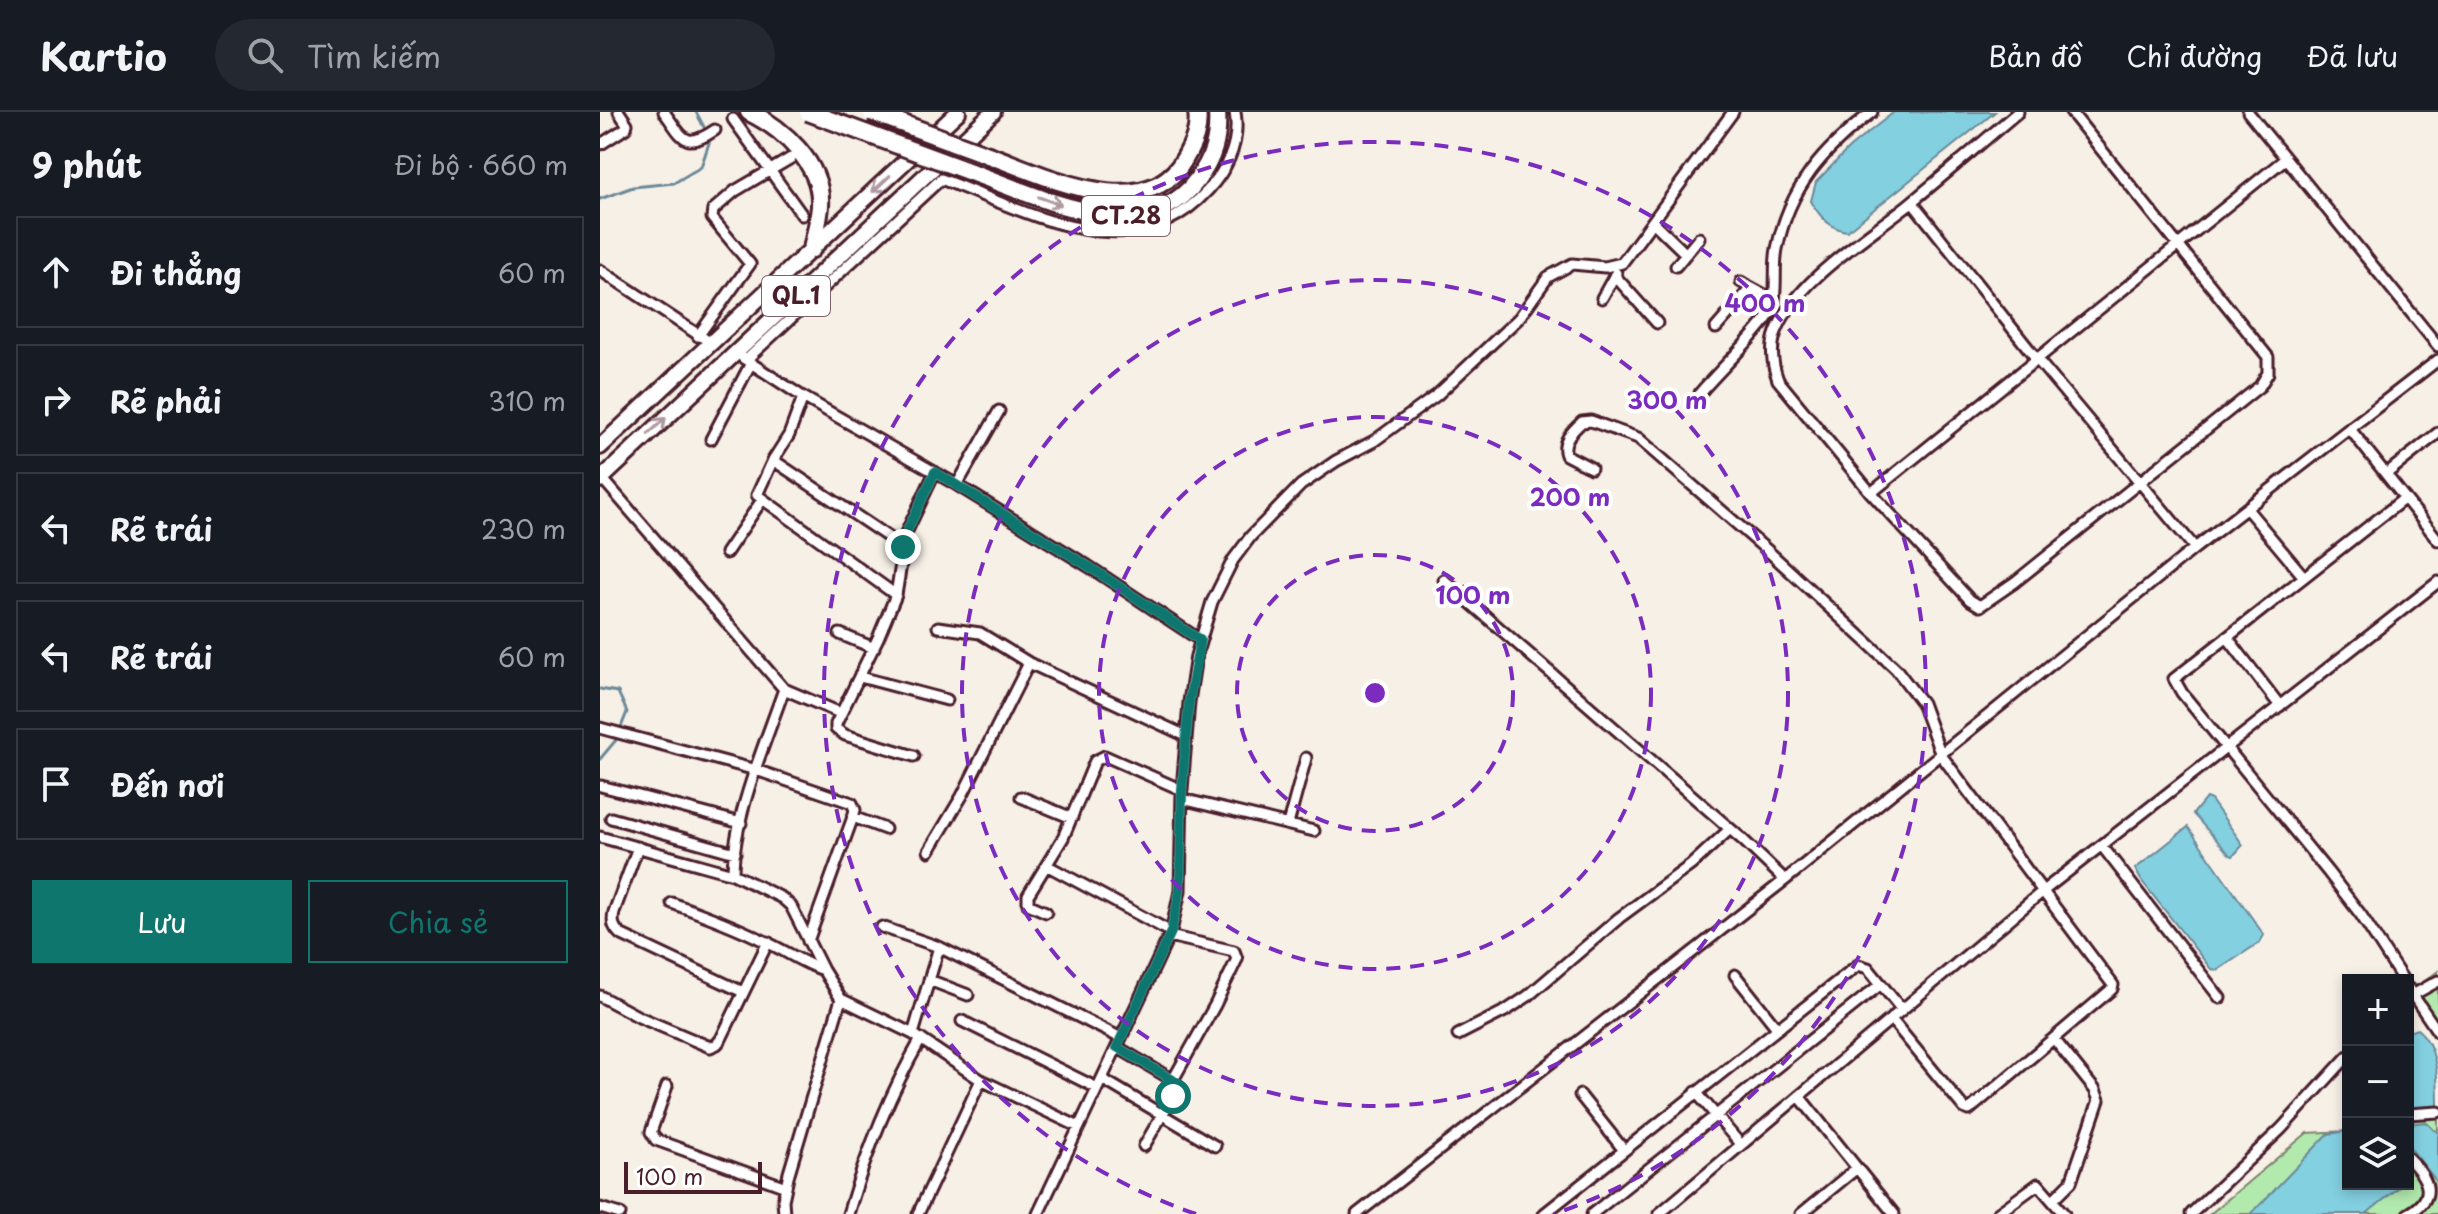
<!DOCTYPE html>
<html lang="vi">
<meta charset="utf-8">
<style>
body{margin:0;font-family:"Playpen Sans",sans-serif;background:#242831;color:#f1f3f6}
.controls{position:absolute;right:24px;bottom:24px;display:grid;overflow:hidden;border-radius:0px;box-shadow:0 4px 12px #0003}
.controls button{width:72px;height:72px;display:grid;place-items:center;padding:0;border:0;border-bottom:2px solid #363941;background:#171b24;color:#f1f3f6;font:40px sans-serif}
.scale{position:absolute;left:24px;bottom:20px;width:138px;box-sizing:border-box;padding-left:8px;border:4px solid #4a1f2b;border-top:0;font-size:22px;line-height:28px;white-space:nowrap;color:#4a1f2b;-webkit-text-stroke:6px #fff;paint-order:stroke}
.stop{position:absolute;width:24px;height:24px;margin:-18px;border:6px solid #0f766e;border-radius:50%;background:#fff}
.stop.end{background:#0f766e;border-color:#fff;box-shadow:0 2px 8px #0008}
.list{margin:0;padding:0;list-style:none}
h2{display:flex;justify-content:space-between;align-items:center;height:104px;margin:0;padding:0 32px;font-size:34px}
h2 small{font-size:26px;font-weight:400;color:#9ea1a6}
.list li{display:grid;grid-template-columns:52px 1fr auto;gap:24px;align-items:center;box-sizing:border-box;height:112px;margin:0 16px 16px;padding:0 16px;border:2px solid #363941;border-radius:0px}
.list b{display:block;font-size:30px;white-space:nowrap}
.list em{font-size:26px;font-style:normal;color:#9ea1a6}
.actions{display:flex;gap:16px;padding:24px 32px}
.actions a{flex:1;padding:18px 0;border:2px solid #0f766e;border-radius:0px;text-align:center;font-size:28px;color:#0f766e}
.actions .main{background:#0f766e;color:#fff}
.icon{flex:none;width:44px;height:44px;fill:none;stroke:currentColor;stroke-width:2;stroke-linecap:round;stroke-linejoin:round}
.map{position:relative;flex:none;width:1838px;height:1102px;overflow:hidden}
header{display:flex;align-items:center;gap:48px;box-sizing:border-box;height:112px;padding:0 40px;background:#171b24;border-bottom:2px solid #363941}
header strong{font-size:38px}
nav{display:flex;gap:44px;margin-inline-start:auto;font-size:28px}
.search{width:560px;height:72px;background:#242831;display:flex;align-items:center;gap:20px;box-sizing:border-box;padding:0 28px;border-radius:44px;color:#9ea1a6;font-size:30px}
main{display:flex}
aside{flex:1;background:#171b24}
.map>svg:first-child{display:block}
.green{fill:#b2eaae;stroke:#7e846c;stroke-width:2}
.water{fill:#83d0e1;stroke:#6c8998;stroke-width:2}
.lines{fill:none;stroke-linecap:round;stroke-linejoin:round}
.stream{stroke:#6c8998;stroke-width:3}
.minor-casing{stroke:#4a1f2b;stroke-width:15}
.trunk-casing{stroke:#4a1f2b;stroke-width:20}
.motorway-casing{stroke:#4a1f2b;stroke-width:22}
.minor{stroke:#fff;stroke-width:9}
.trunk{stroke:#fff;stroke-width:14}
.motorway{stroke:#fff;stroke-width:16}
.motorway-bridge-casing{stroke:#4a1f2b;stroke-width:22;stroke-linecap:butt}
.motorway-bridge{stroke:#fff;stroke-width:16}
.oneway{stroke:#ae9aa0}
.route{stroke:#0f766e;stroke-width:10}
.ring{fill:none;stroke:#7b2cbf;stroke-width:4;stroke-dasharray:14 10}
.labels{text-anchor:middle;stroke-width:8;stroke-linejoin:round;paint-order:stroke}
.shield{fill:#fff;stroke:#80626b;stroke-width:2}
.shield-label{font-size:24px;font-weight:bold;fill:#4a1f2b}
.centre{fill:#7b2cbf;stroke:#fff;stroke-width:4}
.ring-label{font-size:24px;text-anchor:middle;font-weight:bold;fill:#7b2cbf;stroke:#fff;stroke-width:8;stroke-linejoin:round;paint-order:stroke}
</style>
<header>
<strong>Kartio</strong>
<div class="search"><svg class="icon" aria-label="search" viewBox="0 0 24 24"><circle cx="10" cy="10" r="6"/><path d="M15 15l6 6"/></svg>Tìm kiếm</div>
<nav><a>Bản đồ</a><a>Chỉ đường</a><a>Đã lưu</a></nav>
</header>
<main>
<aside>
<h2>9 phút<small>Đi bộ · 660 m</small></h2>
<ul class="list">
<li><svg class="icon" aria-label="ahead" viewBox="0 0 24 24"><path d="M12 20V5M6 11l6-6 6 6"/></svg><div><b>Đi thẳng</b></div><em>60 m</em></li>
<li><svg class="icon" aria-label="right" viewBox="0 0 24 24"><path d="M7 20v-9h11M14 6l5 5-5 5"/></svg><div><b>Rẽ phải</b></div><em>310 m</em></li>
<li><svg class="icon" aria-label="left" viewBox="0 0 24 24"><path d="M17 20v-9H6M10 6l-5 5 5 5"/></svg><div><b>Rẽ trái</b></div><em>230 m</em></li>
<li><svg class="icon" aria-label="left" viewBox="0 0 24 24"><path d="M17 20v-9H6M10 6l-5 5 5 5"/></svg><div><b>Rẽ trái</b></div><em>60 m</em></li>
<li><svg class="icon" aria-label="arrive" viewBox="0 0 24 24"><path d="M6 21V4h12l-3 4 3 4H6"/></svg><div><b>Đến nơi</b></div></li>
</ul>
<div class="actions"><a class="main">Lưu</a><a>Chia sẻ</a></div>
</aside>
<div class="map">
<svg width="1838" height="1102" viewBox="0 0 1838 1102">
<rect width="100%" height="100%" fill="#f6f0e7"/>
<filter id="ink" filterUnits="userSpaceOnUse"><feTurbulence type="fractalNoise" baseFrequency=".0125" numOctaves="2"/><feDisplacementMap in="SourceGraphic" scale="16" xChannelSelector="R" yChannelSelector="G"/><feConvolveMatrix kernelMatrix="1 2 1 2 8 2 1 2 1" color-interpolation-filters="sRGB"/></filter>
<g filter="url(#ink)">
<path class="green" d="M 1838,859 L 1838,914 L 1813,878 Z
M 1838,1004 L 1838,1102 L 1610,1102 L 1707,1021 L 1748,1019 L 1748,1072 L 1808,1072 L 1808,1006 Z"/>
<path class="water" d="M 1294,0 L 1395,0 L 1247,119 C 1230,117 1219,104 1211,89 L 1216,70 L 1250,35 Z
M 1606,686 L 1611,688 L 1643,733 L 1633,744 L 1630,743 L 1593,702 Z
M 1588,715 L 1664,823 L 1660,830 L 1618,858 L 1611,857 L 1541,768 L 1535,757 Z
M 1817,917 C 1838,933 1838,968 1838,996 L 1808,997 L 1808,920 Z
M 1826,1010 L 1834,1018 L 1838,1019 L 1838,1071 L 1808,1033 L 1808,1012 Z
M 1748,1019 L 1748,1072 L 1803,1072 L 1766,1102 L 1651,1102 L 1728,1022 Z"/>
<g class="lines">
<path class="stream" d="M 96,0 L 106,19
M 0,87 L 33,75 L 74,71 L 101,55 L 111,25
M 0,577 L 18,580 L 27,600 L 16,628 L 0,647"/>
<defs>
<path id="minor" d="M 64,0 C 83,25 84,39 115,18
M 1418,0 C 1381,31 1346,62 1309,92 C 1267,126 1196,168 1176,220 C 1170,236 1172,252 1178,268 L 1271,381 L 1370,488 L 1380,494 L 1415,470 L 1660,274 L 1668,261 L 1668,245 L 1471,0
M 1648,0 L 1838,234
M 133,7 L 202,103
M 1,32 L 26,16 L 27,12 L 19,0
M 1312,90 L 1436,246 L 1595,436
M 1053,110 L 1086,142
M 1076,154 L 1099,126
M 0,158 L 111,231
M 1015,164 L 1057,211
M 1141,170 L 1174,188
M 1002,186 L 1016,161
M 1116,216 L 1151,176
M 98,224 L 150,152 L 112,106 L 113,98 L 135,79 L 191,46
M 143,246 L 203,285 L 357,373 L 488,454 L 600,528
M 146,248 L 341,67 C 427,99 532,162 608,78 C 628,56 640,30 635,0
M 1100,281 C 1112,266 1168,211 1172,198 C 1178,179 1173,157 1177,137 C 1189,75 1224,37 1272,0
M 203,285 L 189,323 L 173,348 L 157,383 L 296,483
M 1750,317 L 1838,428
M 111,327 L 151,251
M 173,348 L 303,435
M 991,356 L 966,343 C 961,330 972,319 982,310 L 991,309 L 1038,326 L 1168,439 L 1296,557 L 1322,591 L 1341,643 L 1513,873 L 1512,877 L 1369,998 L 1364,996 L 1291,907
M 1786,362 L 1838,321
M 2,366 L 184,577 C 165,632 133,705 133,762 L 182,786 L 191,794 L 223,858 L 241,887 L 313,922 L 381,968 L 479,1015
M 357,373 L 399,299
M 1271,381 L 1685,47
M 1647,397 L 1704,465
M 126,441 L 162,388
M 844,468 L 1143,728 L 1185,768
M 338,515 L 380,521 L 429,551
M 240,522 L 274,536
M 1627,525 L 1680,594
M 260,565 L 347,588
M 184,577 L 240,601
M 0,616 L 156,658 L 252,691 L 255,698 L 253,705
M 314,644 L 245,623 L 236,617 L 236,612 L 278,526 L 296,483 L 306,421 L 335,360
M 1,674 L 141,711
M 421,685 L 472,706
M 582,687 L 714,719
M 11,706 L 135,741
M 688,712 L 706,646
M 0,725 L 133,762
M 1502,734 L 1620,886
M 38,735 L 14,800 C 12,810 13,815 20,822 L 143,880
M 329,739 L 362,684 L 429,551 L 586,624
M 448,754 L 571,820
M 72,791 C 104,803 136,814 166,830 C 186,839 202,851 223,858
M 446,800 L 428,792 L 428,783 L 463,726 L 495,649 L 505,644 L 582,678
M 282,815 L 339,835 L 521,926
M 208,829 L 253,705 L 285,717
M 1135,863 L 1177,916
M 329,868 L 368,883
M 1803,868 L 1761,803 L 1728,760 L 1582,581 L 1574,567 L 1805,386
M 1808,876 L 1838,920
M 0,884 L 39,905 L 110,935 L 117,932 L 121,927 L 168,830
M 1811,884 L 1838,869
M 362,909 L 497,976
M 313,922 L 339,835
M 858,923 L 907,898 L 928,884 L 1019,806 L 1091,753 L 1130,717
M 517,935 L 573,968
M 502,967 L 615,1034
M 67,974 L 51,1020 L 56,1028 L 186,1075
M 1096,980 L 1141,1033
M 980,983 L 1023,1037
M 1199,984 L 1294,1102
M 1808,1002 L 1838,1000
M 544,1034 L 573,984 L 573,968 L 615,893 L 637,847 L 634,839 L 569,824
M 1808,1046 C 1829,1067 1838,1086 1808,1102
M 1453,1088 L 1471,1070 L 1499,988 L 1495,978 L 1454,927
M 0,1096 L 20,1102
M 184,1102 L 183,1088 L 189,1061 L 241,887
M 248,1102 C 266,1041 289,983 321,927
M 318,1102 L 381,968
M 438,1102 L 571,820 L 580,779 L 582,678 L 589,590 L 596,544 L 612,490 L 633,448 L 651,424 L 701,373 L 736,349 L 774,329 L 837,283 L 919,206 L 948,165 L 972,152 L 1005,155 L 1022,151 L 1133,0
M 757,1102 L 1185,768 L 1595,436 L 1838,248
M 944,1102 L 1258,853 L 1268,856 L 1302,898
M 992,1102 L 1281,872
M 1059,1102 L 1443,779 L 1838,470
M 1201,1102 L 1257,1056
M 1397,1102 L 1438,1072 L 1464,1102
M 1591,1102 L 1681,1017 L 1748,944"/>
<path id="trunk" d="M 0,335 L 358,0
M 0,368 L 393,0"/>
<path id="motorway" d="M 149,0 C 182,16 223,52 220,94 C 219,108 215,123 212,137
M 388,43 C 442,62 547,116 585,46 C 593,32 600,17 597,0
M 376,62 C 440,85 546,139 597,68 C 613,47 619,27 617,0"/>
</defs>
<use href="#minor" class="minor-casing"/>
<use href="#trunk" class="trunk-casing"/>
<use href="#motorway" class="motorway-casing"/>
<use href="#minor" class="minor"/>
<use href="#trunk" class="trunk"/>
<use href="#motorway" class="motorway"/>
<defs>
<path id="motorway-bridge" d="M 208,0 L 376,62
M 271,0 L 388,43"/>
</defs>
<use href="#motorway-bridge" class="motorway-bridge-casing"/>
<use href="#motorway-bridge" class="motorway-bridge"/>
</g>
<defs><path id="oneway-shaft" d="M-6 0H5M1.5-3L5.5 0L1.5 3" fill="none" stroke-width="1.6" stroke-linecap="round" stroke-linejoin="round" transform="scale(2)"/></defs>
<g class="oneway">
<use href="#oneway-shaft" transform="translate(281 72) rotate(137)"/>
<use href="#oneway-shaft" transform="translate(450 89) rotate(20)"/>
<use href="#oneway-shaft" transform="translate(57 314) rotate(-43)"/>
</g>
</g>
<g class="lines" filter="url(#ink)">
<path class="route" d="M 303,435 L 306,421 L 335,360 L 488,454 L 600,528 L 589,590 L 582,678 L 580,779 L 571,820 L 517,935 L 573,968 L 573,984"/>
</g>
<g class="ring">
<circle cx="775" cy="581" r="138"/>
<circle cx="775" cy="581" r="276"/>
<circle cx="775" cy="581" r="413"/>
<path d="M596 1102A551 551 0 1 1 954 1102"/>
</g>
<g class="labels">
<g class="shield">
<rect x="482" y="84" width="88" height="40" rx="6"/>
<rect x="162" y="164" width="68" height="40" rx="6"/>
</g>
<g class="shield-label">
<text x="526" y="112">CT.28</text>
<text x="196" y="192">QL.1</text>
</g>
</g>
<circle cx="775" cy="581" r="12" class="centre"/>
<g class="ring-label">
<text x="1165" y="200">400 m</text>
<text x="1067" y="297">300 m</text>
<text x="970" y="394">200 m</text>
<text x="873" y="492">100 m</text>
</g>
</svg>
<div class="controls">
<button>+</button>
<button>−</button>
<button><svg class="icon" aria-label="layers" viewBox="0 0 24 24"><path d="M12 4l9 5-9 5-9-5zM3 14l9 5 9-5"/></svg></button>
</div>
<div class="scale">100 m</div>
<div class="stop" style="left:573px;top:984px"></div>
<div class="stop end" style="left:303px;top:435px"></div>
</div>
</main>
